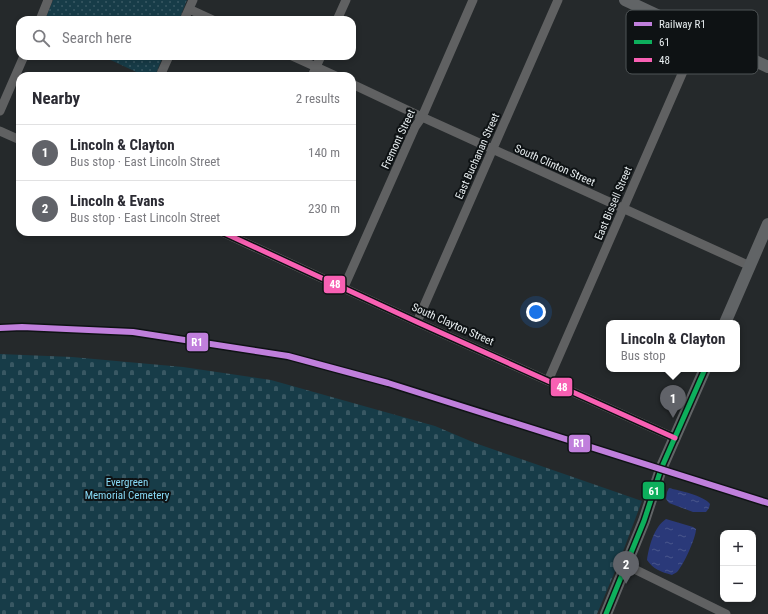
<!DOCTYPE html>
<meta charset="utf-8">
<style>
body{margin:0;font-family:"Roboto Condensed",sans-serif;background:#f7f7f7;color:#2b2b33}
.controls{position:absolute;right:12px;bottom:12px;display:grid;overflow:hidden;border-radius:8px;box-shadow:0 2px 6px #0003}
.controls button{width:36px;height:36px;display:grid;place-items:center;padding:0;border:0;border-bottom:1px solid #e1e1e2;background:#fff;color:#2b2b33;font:20px sans-serif}
.you{position:absolute;left:536px;top:312px;width:14px;height:14px;margin:-10px;border:3px solid #fff;border-radius:50%;background:#1a73e8;box-shadow:0 0 0 6px #1a73e833}
.badge{display:grid;place-items:center;width:26px;height:26px;border-radius:50%;background:#616369;color:#fff;font-size:13px;font-weight:700}
.pin{position:absolute;translate:-50% -33px;filter:drop-shadow(0 1px 2px #0008)}
.pin::after{content:'';position:absolute;top:21px;width:14px;height:12px;background:inherit;clip-path:polygon(0 0,100% 0,50% 100%)}
.popup{position:absolute;left:606px;top:320px;width:134px;height:52px;box-sizing:border-box;display:grid;place-content:center;border-radius:8px;background:#fff;filter:drop-shadow(0 1px 3px #0005);font-size:13px;white-space:nowrap;color:#7c7c81}
.popup b{font-size:15px;color:#2b2b33}
.popup::after{content:'';position:absolute;left:50%;top:100%;margin-left:-8px;border:8px solid transparent;border-top-color:#fff}
.list{margin:0;padding:0;list-style:none}
h2{display:flex;justify-content:space-between;align-items:center;height:52px;margin:0;padding:0 16px;font-size:17px}
h2 small{font-size:13px;font-weight:400;color:#7c7c81}
.list li{display:grid;grid-template-columns:26px 1fr auto;gap:12px;align-items:center;box-sizing:border-box;height:56px;padding:0 16px;border-top:1px solid #e1e1e2}
.list b{display:block;font-size:15px;white-space:nowrap}
.list p{margin:0;font-size:13px;white-space:nowrap;color:#7c7c81}
.list em{font-size:13px;font-style:normal;color:#7c7c81}
.icon{flex:none;width:22px;height:22px;fill:none;stroke:currentColor;stroke-width:2;stroke-linecap:round;stroke-linejoin:round}
.map{position:relative;flex:none;width:768px;height:614px;overflow:hidden}
.search{position:absolute;background:#fff;box-shadow:0 2px 6px #0003;left:16px;top:16px;width:340px;height:44px;display:flex;align-items:center;gap:10px;box-sizing:border-box;padding:0 14px;border-radius:12px;color:#7c7c81;font-size:15px}
.panel{position:absolute;background:#fff;box-shadow:0 2px 6px #0003;left:16px;top:72px;width:340px;height:164px;border-radius:12px}
.map>svg:first-child{display:block}
.cemetery{fill:url(#cemetery-stones)}
.park{fill:url(#park-dots)}
.water{fill:url(#water-ripples)}
.lines{fill:none;stroke-linecap:round;stroke-linejoin:round}
.street{stroke:#606162;stroke-width:9}
.secondary{stroke:#616466;stroke-width:12}
.bus-1-casing{stroke:#0e1214;stroke-width:8}
.bus-2-casing{stroke:#0e1214;stroke-width:8}
.bus-1{stroke:#0daf5c;stroke-width:5}
.bus-2{stroke:#f860b3;stroke-width:5}
.rail-1-casing{stroke:#0e1214;stroke-width:9}
.rail-1{stroke:#c07fdc;stroke-width:6}
.labels{text-anchor:middle;stroke-width:4;stroke-linejoin:round;paint-order:stroke}
.street-label{font-size:11px;fill:#e7edef;stroke:#0e1214}
.park-label{font-size:11px;fill:#88daf7;stroke:#0e1214}
.key{fill:#0e1214;stroke:#4f5456;stroke-width:1}
.key-label{font-size:11px;fill:#e7edef}
.line-badge{stroke:#0e1214;stroke-width:1.5}
.badge-label{font-size:11px;text-anchor:middle;font-weight:bold;fill:#fff}
</style>
<div class="map">
<svg width="768" height="614" viewBox="0 0 768 614">
<defs>
<pattern id="cemetery-stones" width="16" height="16" patternUnits="userSpaceOnUse"><rect width="16" height="16" fill="#173c48"/><path d="M2 7V4a2 2 0 0 1 4 0v3zM10 15v-3a2 2 0 0 1 4 0v3z" fill="#395863"/></pattern>
<pattern id="park-dots" width="8" height="8" patternUnits="userSpaceOnUse"><rect width="8" height="8" fill="#173c48"/><path d="M2 2h.1M6 6h.1" fill="none" stroke="#395863" stroke-width="1.8" stroke-linecap="round"/></pattern>
<pattern id="water-ripples" width="26" height="14" patternUnits="userSpaceOnUse"><rect width="26" height="14" fill="#2a3979"/><path d="M2 4q2-2 4 0t4 0M15 11q2-2 4 0t4 0" fill="none" stroke="#49568c"/></pattern>
</defs>
<rect width="100%" height="100%" fill="#25292b"/>
<path class="cemetery" d="M 0,354 L 72,357 L 183,367 L 271,380 L 435,426 L 475,443 L 642,501 L 619,562 L 597,614 L 0,614 Z"/>
<path class="park" d="M 53,0 L 187,0 L 179,20 L 45,20 Z
M 102,56 L 163,56 L 155,76 L 145,76 Z"/>
<path class="water" d="M 669,488 C 680,491 703,495 710,504 L 709,508 L 706,512 L 693,512 L 669,503 L 666,499 L 667,492 Z
M 666,519 L 693,527 L 696,529 C 696,538 683,566 677,572 C 676,573 673,574 672,575 C 661,572 653,569 647,560 C 649,546 654,527 666,519 Z"/>
<g class="lines">
<path class="street" d="M 189,9 L 213,20
M 40,20 L 48,0
M 184,20 L 193,0
M 337,20 L 346,0
M 292,56 L 336,76
M 160,76 L 169,56
M 312,76 L 321,56
M 352,84 L 422,117 L 750,266
M 0,111 L 24,56
M 0,131 L 20,140
M 222,232 L 417,322 L 675,438
M 344,287 L 415,127 L 422,117 L 473,0
M 417,322 L 558,0
M 548,381 L 699,35
M 626,565 L 726,614"/>
<path class="secondary" d="M 625,0 L 768,67
M 725,323 L 768,224
M 606,614 L 644,521 L 661,469 L 705,369"/>
<defs>
<path id="bus-1" d="M 606,614 L 644,521 L 661,469 L 705,369"/>
<path id="bus-2" d="M 222,232 L 417,322 L 675,438"/>
</defs>
<use href="#bus-1" class="bus-1-casing"/>
<use href="#bus-2" class="bus-2-casing"/>
<use href="#bus-1" class="bus-1"/>
<use href="#bus-2" class="bus-2"/>
<defs>
<path id="rail-1" d="M 0,328 L 22,327 L 133,332 L 288,356 L 388,383 L 768,503"/>
</defs>
<use href="#rail-1" class="rail-1-casing"/>
<use href="#rail-1" class="rail-1"/>
</g>
<g class="labels">
<g class="street-label">
<text transform="translate(398 139) rotate(-65)" y="4">Fremont Street</text>
<text transform="translate(477 156) rotate(-66)" y="4">East Buchanan Street</text>
<text transform="translate(555 165) rotate(24)" y="4">South Clinton Street</text>
<text transform="translate(613 203) rotate(-67)" y="4">East Bissell Street</text>
<text transform="translate(453 324) rotate(24)" y="4">South Clayton Street</text>
</g>
<g class="park-label">
<text x="127" y="486">Evergreen<tspan x="127" dy="13">Memorial Cemetery</tspan></text>
</g>
</g>
<rect x="626" y="10" width="132" height="64" rx="6" class="key"/>
<rect x="634" y="22" width="18" height="4" fill="#c07fdc"/>
<rect x="634" y="40" width="18" height="4" fill="#0daf5c"/>
<rect x="634" y="58" width="18" height="4" fill="#f860b3"/>
<g class="key-label">
<text x="659" y="28">Railway R1</text>
<text x="659" y="46">61</text>
<text x="659" y="64">48</text>
</g>
<g class="line-badge">
<rect x="323" y="275" width="23" height="19" rx="4" fill="#f860b3"/>
<rect x="186" y="332" width="23" height="20" rx="4" fill="#c07fdc"/>
<rect x="550" y="377" width="23" height="20" rx="4" fill="#f860b3"/>
<rect x="568" y="434" width="23" height="19" rx="4" fill="#c07fdc"/>
<rect x="642" y="481" width="23" height="19" rx="4" fill="#0daf5c"/>
</g>
<g class="badge-label">
<text x="335" y="288">48</text>
<text x="197" y="346">R1</text>
<text x="562" y="391">48</text>
<text x="579" y="447">R1</text>
<text x="654" y="495">61</text>
</g>
</svg>
<div class="controls">
<button>+</button>
<button>−</button>
</div>
<div class="you"></div>
<div class="pin badge" style="left:673px;top:418px">1</div>
<div class="popup"><b>Lincoln &amp; Clayton</b>Bus stop</div>
<div class="pin badge" style="left:626px;top:584px">2</div>
<div class="search"><svg class="icon" aria-label="search" viewBox="0 0 24 24"><circle cx="10" cy="10" r="6"/><path d="M15 15l6 6"/></svg>Search here</div>
<section class="panel">
<h2>Nearby<small>2 results</small></h2>
<ul class="list">
<li><span class="badge">1</span><div><b>Lincoln &amp; Clayton</b><p>Bus stop · East Lincoln Street</p></div><em>140 m</em></li>
<li><span class="badge">2</span><div><b>Lincoln &amp; Evans</b><p>Bus stop · East Lincoln Street</p></div><em>230 m</em></li>
</ul>
</section>
</div>
